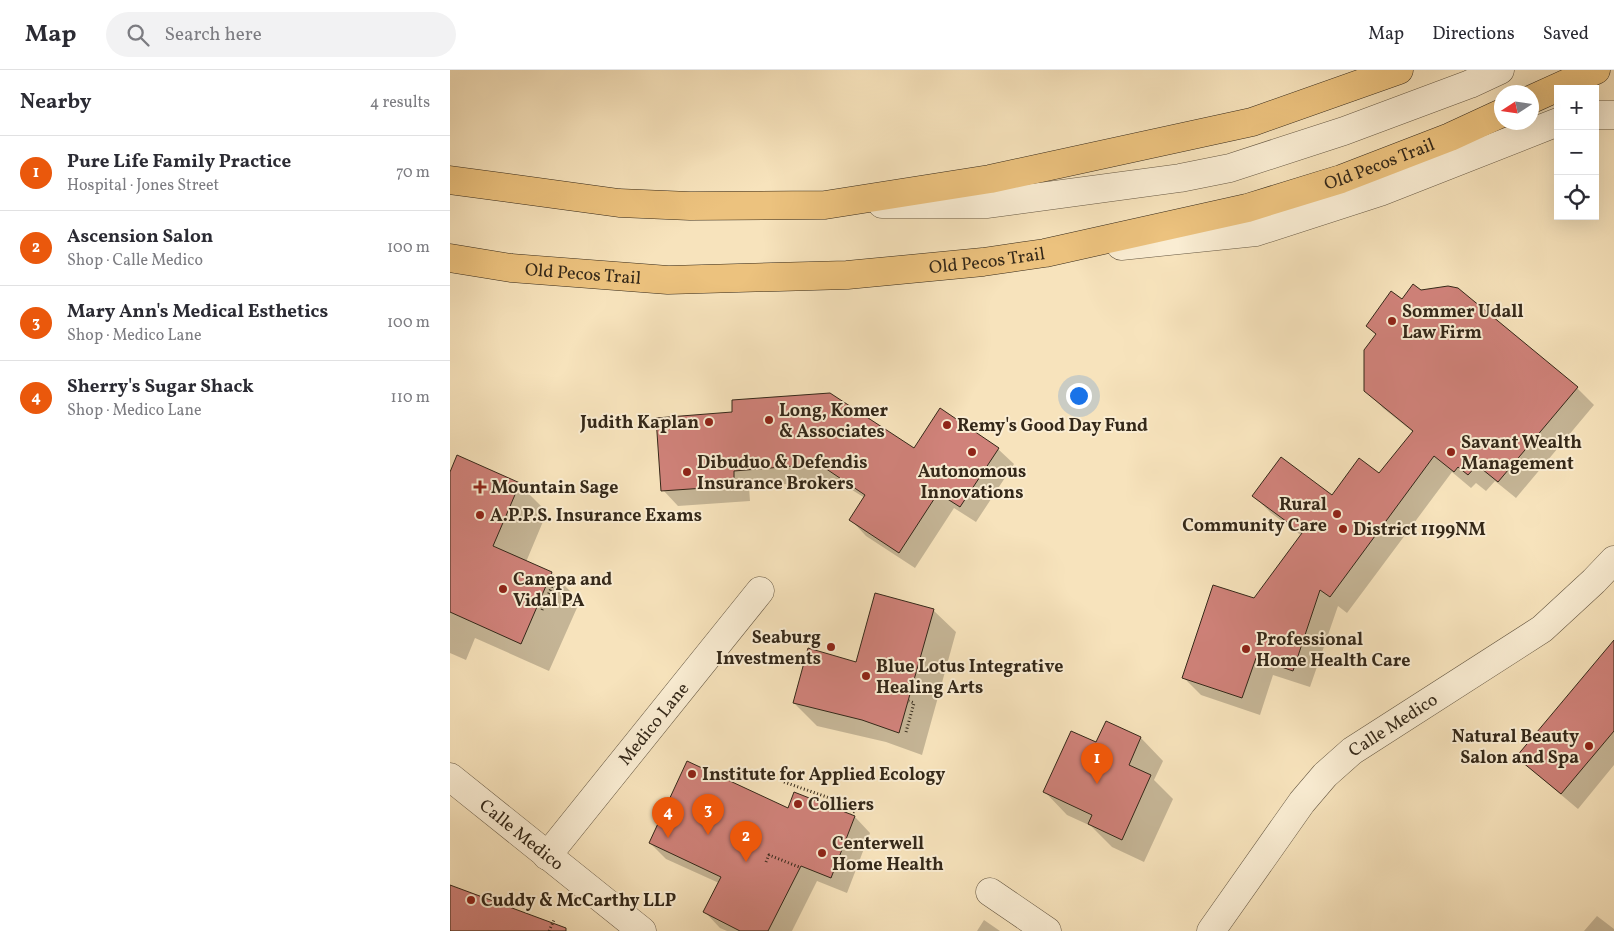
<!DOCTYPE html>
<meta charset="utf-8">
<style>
body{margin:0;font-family:Vollkorn,serif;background:#f2f2f3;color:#2b2b33}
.controls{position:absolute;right:15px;top:15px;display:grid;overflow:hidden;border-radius:0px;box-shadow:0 5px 20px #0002}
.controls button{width:45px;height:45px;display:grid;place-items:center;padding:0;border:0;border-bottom:1px solid #e1e1e2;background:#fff;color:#2b2b33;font:25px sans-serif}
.compass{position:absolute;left:1044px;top:15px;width:45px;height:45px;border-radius:50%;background:#fff;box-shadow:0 5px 20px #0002;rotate:258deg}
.you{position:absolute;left:628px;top:325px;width:18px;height:18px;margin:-12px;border:4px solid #fff;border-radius:50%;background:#1a73e8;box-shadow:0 0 0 8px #1a73e833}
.badge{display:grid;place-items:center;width:32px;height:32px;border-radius:50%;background:#ea580c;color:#fff;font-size:16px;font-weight:700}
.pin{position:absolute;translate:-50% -41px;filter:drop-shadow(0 1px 2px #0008)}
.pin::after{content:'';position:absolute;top:26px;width:18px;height:15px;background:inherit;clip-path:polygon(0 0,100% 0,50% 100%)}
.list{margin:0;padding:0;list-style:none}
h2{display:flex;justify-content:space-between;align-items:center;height:65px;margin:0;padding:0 20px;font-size:21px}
h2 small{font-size:16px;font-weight:400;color:#7c7c81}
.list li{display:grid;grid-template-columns:32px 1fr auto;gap:15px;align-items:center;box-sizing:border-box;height:75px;padding:0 20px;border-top:1px solid #e1e1e2}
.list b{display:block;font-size:19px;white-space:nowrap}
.list p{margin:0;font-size:16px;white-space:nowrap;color:#7c7c81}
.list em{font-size:16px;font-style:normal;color:#7c7c81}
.icon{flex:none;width:28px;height:28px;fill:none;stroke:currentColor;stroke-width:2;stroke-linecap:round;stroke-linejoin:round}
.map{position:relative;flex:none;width:1164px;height:861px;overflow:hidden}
header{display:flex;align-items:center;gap:30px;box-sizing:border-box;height:70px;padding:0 25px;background:#fff;border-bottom:1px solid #e1e1e2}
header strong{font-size:24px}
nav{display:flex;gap:28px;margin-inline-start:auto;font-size:18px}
.search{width:350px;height:45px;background:#f2f2f3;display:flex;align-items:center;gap:12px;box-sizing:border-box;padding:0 18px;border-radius:28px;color:#7c7c81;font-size:19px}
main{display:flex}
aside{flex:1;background:#fff}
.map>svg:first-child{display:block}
.shadow{fill:#0003}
.building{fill:#d0827a;stroke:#342819}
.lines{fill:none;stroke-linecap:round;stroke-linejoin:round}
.minor-casing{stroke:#655742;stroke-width:29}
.major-casing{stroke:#342819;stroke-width:29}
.path{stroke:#342819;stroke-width:3;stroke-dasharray:1 2.5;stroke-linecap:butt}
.minor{stroke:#faedd3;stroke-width:28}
.major{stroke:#ecc27e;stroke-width:28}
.poi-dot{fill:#8f2418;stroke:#faedd3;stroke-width:2}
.labels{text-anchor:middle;stroke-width:4;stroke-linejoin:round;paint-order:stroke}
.street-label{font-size:18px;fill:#342819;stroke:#faedd3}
.poi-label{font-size:18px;font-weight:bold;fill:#342819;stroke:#faedd3;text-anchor:start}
</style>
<header>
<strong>Map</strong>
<div class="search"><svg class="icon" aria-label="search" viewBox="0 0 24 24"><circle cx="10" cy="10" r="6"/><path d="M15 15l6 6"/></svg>Search here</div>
<nav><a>Map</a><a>Directions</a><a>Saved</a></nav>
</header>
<main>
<aside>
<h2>Nearby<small>4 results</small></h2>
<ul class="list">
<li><span class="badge">1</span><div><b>Pure Life Family Practice</b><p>Hospital · Jones Street</p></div><em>70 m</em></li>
<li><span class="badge">2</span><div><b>Ascension Salon</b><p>Shop · Calle Medico</p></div><em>100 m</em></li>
<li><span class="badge">3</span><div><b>Mary Ann's Medical Esthetics</b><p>Shop · Medico Lane</p></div><em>100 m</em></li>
<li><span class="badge">4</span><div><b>Sherry's Sugar Shack</b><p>Shop · Medico Lane</p></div><em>110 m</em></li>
</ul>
</aside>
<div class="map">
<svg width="1164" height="861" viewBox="0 0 1164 861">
<rect width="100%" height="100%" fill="#f7e3bc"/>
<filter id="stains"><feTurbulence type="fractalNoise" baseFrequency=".004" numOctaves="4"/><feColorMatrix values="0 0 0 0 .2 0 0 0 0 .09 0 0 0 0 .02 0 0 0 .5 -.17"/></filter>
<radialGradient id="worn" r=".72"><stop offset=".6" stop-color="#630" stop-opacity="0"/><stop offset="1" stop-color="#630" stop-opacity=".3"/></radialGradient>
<path class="shadow" d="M 1007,219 L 1127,318 L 1144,335 L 1066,428 L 1045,411 L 1036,421 L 1026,413 L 1021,418 L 1002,402 L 897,543 L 888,536 L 860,617 L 823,605 L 810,645 L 751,625 L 734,608 L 805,530 L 852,466 L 821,443 L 804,426 L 882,427 L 929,405 L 963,362 L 933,338 L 916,320 L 926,265 L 918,256 L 953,231 L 970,222 Z
M 207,349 L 465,380 L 548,379 L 564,394 L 526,452 L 504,438 L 465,498 L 416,466 L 401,450 L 415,428 L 386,410 L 299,417 L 300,431 L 228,436 L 213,420 Z
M 0,405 L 69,414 L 97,442 L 76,492 L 102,503 L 130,531 L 99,601 L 25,568 L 16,590 L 0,583 Z
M 483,540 L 506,562 L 472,685 L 436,672 L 367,656 L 344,633 L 407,593 Z
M 1164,572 L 1164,695 L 1128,739 L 1084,702 L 1068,686 Z
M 657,653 L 691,668 L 713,691 L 704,710 L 723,729 L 694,792 L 662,777 L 641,756 L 617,745 L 595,722 L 647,674 Z
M 345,724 L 405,747 L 420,763 L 397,823 L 367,811 L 342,861 L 277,861 L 270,858 L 255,842 L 269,813 L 216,789 L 200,773 L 339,739 Z
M 1147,846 L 1164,859 L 1164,861 L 1134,861 Z
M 534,850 L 550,861 L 527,861 Z"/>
<path class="building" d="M 963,214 L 971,220 L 998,216 L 1008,218 L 1128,317 L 1048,412 L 1027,395 L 1018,405 L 1008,397 L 1004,402 L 984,386 L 880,527 L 870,520 L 843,601 L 806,588 L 792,628 L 732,608 L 763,515 L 804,528 L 852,463 L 802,426 L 831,387 L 882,425 L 909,388 L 929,403 L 963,361 L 914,321 L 914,280 L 926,264 L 916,256 L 941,221 L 952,229 Z
M 380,323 L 464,378 L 490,338 L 549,378 L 510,437 L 488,423 L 449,483 L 399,450 L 415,425 L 369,394 L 284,401 L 284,416 L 211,421 L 206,348 L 282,342 L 282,330 Z
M 7,385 L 70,413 L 43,476 L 102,502 L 71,574 L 0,542 L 0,402 Z
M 425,523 L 484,539 L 449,663 L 412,650 L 343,633 L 358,578 L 406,592 Z
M 1164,570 L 1164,661 L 1111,724 L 1066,687 Z
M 656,651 L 691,667 L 679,695 L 701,705 L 672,770 L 638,754 L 642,745 L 593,722 L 621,661 L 646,672 Z
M 237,691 L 338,738 L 344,722 L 405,746 L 381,808 L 351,796 L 318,861 L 290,861 L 253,842 L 271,807 L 199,773 Z
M 0,815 L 116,858 L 116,861 L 0,861 Z"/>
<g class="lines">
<defs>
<g id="minor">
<path d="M 1145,45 L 1164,45"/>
<path d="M 432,134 L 538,134 L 730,108 L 780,98 L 894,61 L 1020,14 L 1050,0"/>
<path d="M 671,176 L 806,162 L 930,122 L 1108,52"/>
<path id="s1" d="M 0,707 L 192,861"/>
<path id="s2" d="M 97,786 L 310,521"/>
<path d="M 540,822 L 597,861"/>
<path id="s3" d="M 761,861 L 852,732 L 875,705 L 902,681 L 1092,559 L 1144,511 L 1164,490"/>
</g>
<g id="major">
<path d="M 1082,29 L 1146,0"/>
<path d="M 0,110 L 169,133 L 240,136 L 375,135 L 540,109 L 802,52 L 949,0"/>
<path id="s4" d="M 0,188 L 61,198 L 218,210 L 397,205 L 533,192 L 595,183 L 797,138 L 891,109 L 1000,67 L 1052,43"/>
</g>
</defs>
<use href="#minor" class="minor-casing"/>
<use href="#major" class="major-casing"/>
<path class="path" d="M 92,540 L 104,511 L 99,510
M 456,662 L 464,633 L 459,631
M 334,712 L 408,738 L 401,744
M 316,792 L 319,785 L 349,797
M 99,861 L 104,850"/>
<use href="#minor" class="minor"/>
<use href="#major" class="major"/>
</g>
<g class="poi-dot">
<circle cx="942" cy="251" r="5"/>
<circle cx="319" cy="350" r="5"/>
<circle cx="259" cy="352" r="5"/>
<circle cx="497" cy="355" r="5"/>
<circle cx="522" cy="382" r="5"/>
<circle cx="1001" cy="382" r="5"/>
<circle cx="237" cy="402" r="5"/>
<path d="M27.5 409.5h5v5h5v5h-5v5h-5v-5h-5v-5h5z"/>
<circle cx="887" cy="444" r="5"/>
<circle cx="30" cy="445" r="5"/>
<circle cx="893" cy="459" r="5"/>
<circle cx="53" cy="519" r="5"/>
<circle cx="381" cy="577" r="5"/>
<circle cx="796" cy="579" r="5"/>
<circle cx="416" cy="606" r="5"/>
<circle cx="1139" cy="676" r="5"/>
<circle cx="242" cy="704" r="5"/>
<circle cx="348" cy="734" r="5"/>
<circle cx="372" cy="783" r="5"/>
<circle cx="21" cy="830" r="5"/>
</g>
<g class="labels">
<g class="street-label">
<text dy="6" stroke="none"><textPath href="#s4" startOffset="944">Old Pecos Trail</textPath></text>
<text dy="6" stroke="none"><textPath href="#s4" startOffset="539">Old Pecos Trail</textPath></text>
<text dy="6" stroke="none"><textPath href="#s4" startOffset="134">Old Pecos Trail</textPath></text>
<text dy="6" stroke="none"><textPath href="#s2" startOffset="170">Medico Lane</textPath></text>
<text dy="6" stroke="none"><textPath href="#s3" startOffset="278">Calle Medico</textPath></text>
<text dy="6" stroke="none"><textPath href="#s1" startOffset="92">Calle Medico</textPath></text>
</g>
<g class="poi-label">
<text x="952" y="247">Sommer Udall<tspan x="952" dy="21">Law Firm</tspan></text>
<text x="329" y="346">Long, Komer<tspan x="329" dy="21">&amp; Associates</tspan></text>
<text x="249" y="358" text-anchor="end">Judith Kaplan</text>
<text x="507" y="361">Remy's Good Day Fund</text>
<text x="1011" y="378">Savant Wealth<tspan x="1011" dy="21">Management</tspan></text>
<text x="247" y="398">Dibuduo &amp; Defendis<tspan x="247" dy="21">Insurance Brokers</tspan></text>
<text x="522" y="407" text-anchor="middle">Autonomous<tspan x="522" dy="21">Innovations</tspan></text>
<text x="41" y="423">Mountain Sage</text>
<text x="877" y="440" text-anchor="end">Rural<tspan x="877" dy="21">Community Care</tspan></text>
<text x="40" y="451">A.P.P.S. Insurance Exams</text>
<text x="903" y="465">District 1199NM</text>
<text x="63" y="515">Canepa and<tspan x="63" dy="21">Vidal PA</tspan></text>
<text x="371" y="573" text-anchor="end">Seaburg<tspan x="371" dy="21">Investments</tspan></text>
<text x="806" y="575">Professional<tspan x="806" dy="21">Home Health Care</tspan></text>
<text x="426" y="602">Blue Lotus Integrative<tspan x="426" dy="21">Healing Arts</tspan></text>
<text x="1129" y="672" text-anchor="end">Natural Beauty<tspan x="1129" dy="21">Salon and Spa</tspan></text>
<text x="252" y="710">Institute for Applied Ecology</text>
<text x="358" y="740">Colliers</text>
<text x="382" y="779">Centerwell<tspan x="382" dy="21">Home Health</tspan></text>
<text x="31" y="836">Cuddy &amp; McCarthy LLP</text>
</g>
</g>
<rect width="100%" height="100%" filter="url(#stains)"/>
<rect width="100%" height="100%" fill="url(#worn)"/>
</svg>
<div class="controls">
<button>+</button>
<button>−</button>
<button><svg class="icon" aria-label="locate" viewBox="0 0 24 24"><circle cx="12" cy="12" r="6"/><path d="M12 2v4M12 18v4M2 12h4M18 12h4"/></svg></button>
</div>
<svg class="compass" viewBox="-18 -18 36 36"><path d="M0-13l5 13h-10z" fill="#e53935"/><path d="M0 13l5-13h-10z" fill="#7c7c81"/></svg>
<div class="you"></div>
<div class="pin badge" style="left:647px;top:714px">1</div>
<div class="pin badge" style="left:296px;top:792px">2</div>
<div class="pin badge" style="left:258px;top:765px">3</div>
<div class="pin badge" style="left:218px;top:768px">4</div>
</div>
</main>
